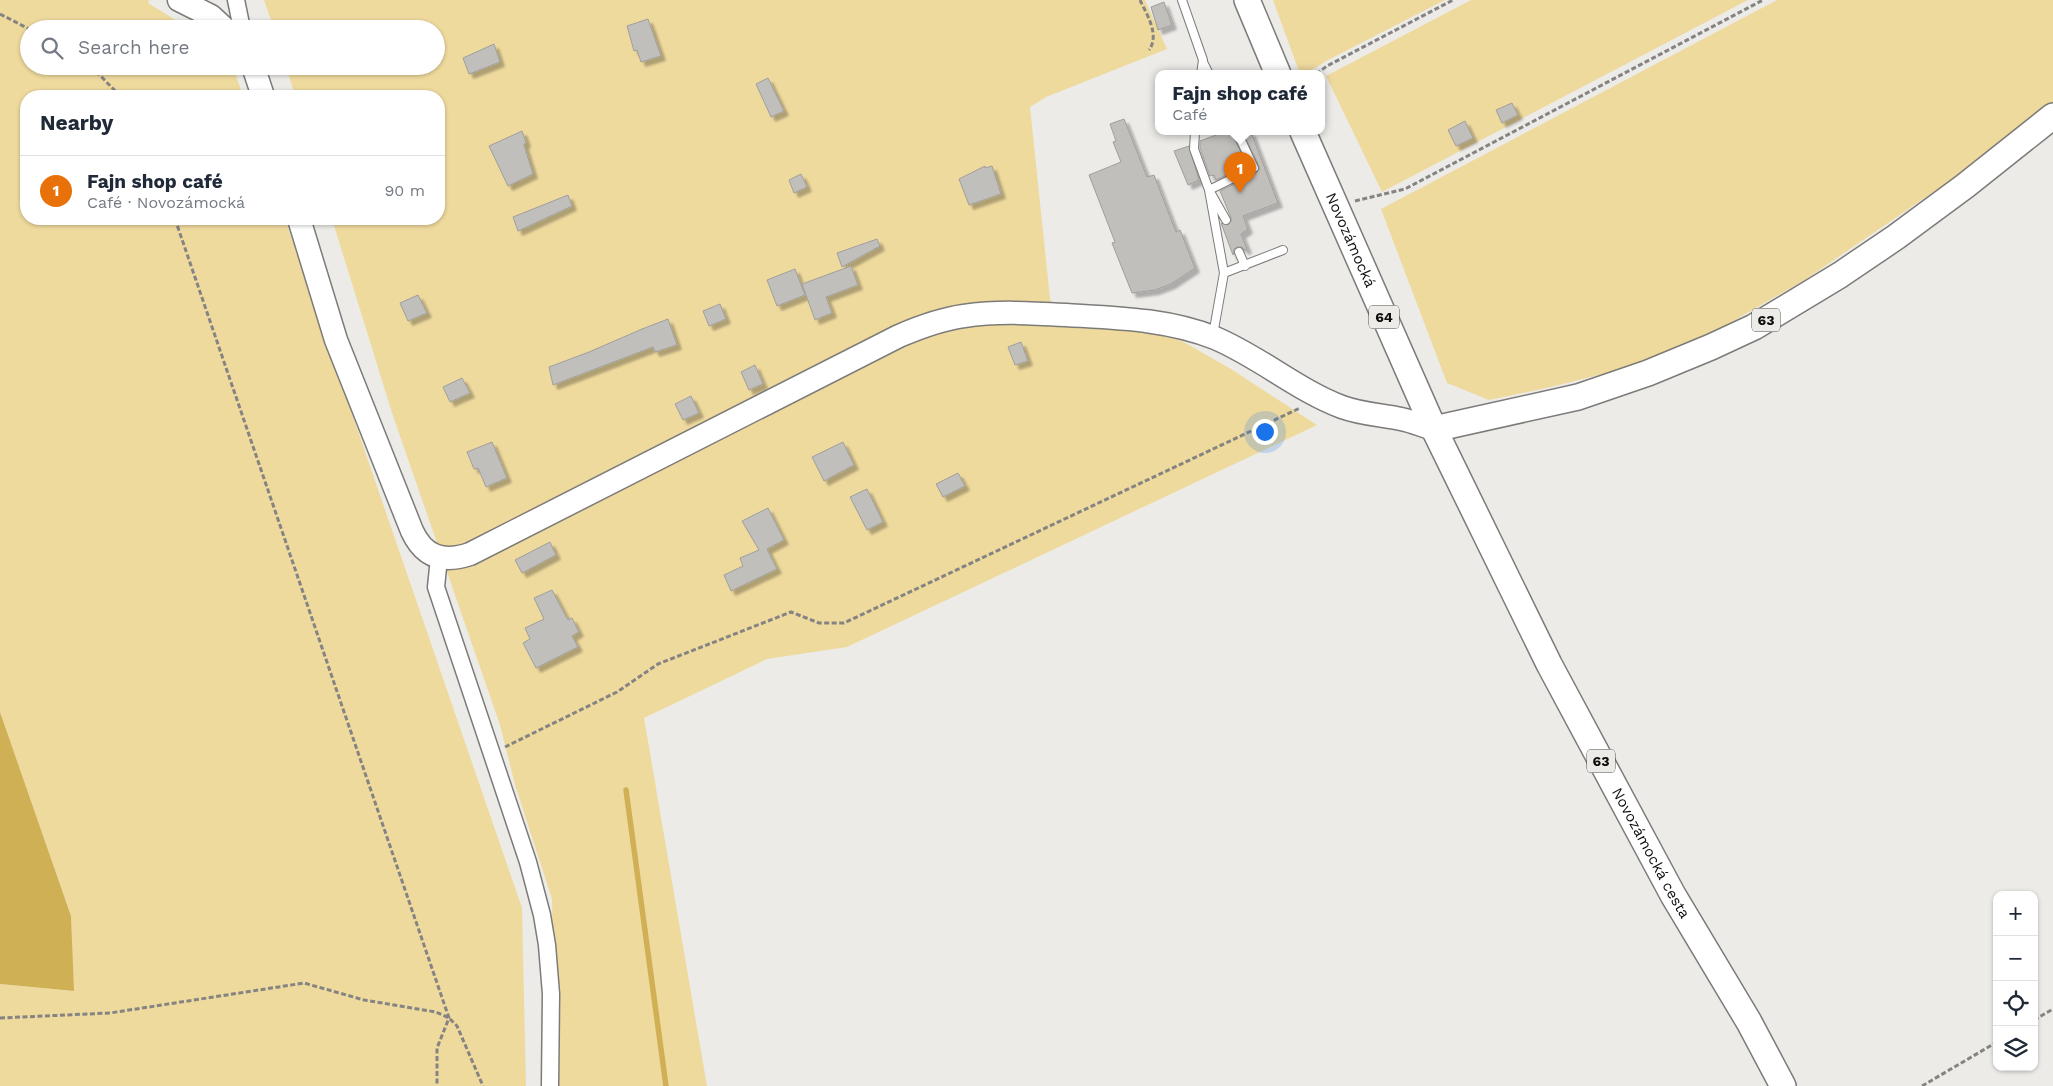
<!DOCTYPE html>
<meta charset="utf-8">
<style>
body{margin:0;font-family:"Work Sans",sans-serif;background:#f6f6f7;color:#1f2937}
.controls{position:absolute;right:15px;bottom:15px;display:grid;overflow:hidden;border-radius:10px;box-shadow:0 1px 4px #0004}
.controls button{width:45px;height:45px;display:grid;place-items:center;padding:0;border:0;border-bottom:1px solid #e0e1e3;background:#fff;color:#1f2937;font:25px sans-serif}
.you{position:absolute;left:1264px;top:431px;width:18px;height:18px;margin:-12px;border:4px solid #fff;border-radius:50%;background:#1a73e8;box-shadow:0 0 0 8px #1a73e833}
.badge{display:grid;place-items:center;width:32px;height:32px;border-radius:50%;background:#111827;color:#fff;font-size:16px;font-weight:700}
.pin{position:absolute;translate:-50% -41px;filter:drop-shadow(0 1px 2px #0008)}
.pin::after{content:'';position:absolute;top:26px;width:18px;height:15px;background:inherit;clip-path:polygon(0 0,100% 0,50% 100%)}
.popup{position:absolute;left:1155px;top:70px;width:170px;height:65px;box-sizing:border-box;display:grid;place-content:center;border-radius:10px;background:#fff;filter:drop-shadow(0 1px 4px #0005);font-size:16px;white-space:nowrap;color:#747a83}
.popup b{font-size:19px;color:#1f2937}
.popup::after{content:'';position:absolute;left:50%;top:100%;margin-left:-10px;border:10px solid transparent;border-top-color:#fff}
.list{margin:0;padding:0;list-style:none}
h2{display:flex;justify-content:space-between;align-items:center;height:65px;margin:0;padding:0 20px;font-size:21px}
h2 small{font-size:16px;font-weight:400;color:#747a83}
.list li{display:grid;grid-template-columns:32px 1fr auto;gap:15px;align-items:center;box-sizing:border-box;height:70px;padding:0 20px;border-top:1px solid #e0e1e3}
.list b{display:block;font-size:19px;white-space:nowrap}
.list p{margin:0;font-size:16px;white-space:nowrap;color:#747a83}
.list em{font-size:16px;font-style:normal;color:#747a83}
.icon{flex:none;width:28px;height:28px;fill:none;stroke:currentColor;stroke-width:2;stroke-linecap:round;stroke-linejoin:round}
.map{position:relative;flex:none;width:2053px;height:1086px;overflow:hidden}
.search{position:absolute;background:#fff;box-shadow:0 1px 4px #0004;left:20px;top:20px;width:425px;height:55px;display:flex;align-items:center;gap:12px;box-sizing:border-box;padding:0 18px;border-radius:28px;color:#747a83;font-size:19px}
.panel{position:absolute;background:#fff;box-shadow:0 1px 4px #0004;left:20px;top:90px;width:425px;height:135px;border-radius:20px}
.map>svg:first-child{display:block}
.green{fill:#efda9e}
.water{fill:#cfb055}
.lines{fill:none;stroke-linecap:round;stroke-linejoin:round}
.stream{stroke:#cfb055;stroke-width:5.5}
.building{fill:#c0bfbc;stroke:#9f9e9b;filter:url(#shadow)}
.lane-casing{stroke:#7c7b79;stroke-width:10}
.street-casing{stroke:#7c7b79;stroke-width:19}
.secondary-casing{stroke:#7c7b79;stroke-width:25}
.primary-casing{stroke:#7c7b79;stroke-width:28}
.path{stroke:#858482;stroke-width:3;stroke-dasharray:5 2.5;stroke-linecap:butt}
.lane{stroke:#fff;stroke-width:8}
.street{stroke:#fff;stroke-width:16}
.secondary{stroke:#fff;stroke-width:22}
.primary{stroke:#fff;stroke-width:25}
.labels{text-anchor:middle;stroke-width:4;stroke-linejoin:round;paint-order:stroke}
.shield{fill:#ecebe8;stroke:#51504e;stroke-width:1}
.shield-label{font-size:14px;font-weight:bold;fill:#0e0d0c}
.street-label{font-size:15px;fill:#0e0d0c;stroke:#ecebe8}
</style>
<div class="map">
<svg width="2053" height="1086" viewBox="0 0 2053 1086">
<defs>
<filter id="shadow"><feDropShadow dx="4.5" dy="4.5" stdDeviation="1" flood-color="#0004"/></filter>
</defs>
<rect width="100%" height="100%" fill="#ecebe8"/>
<path class="green" d="M 0,0 L 149,0 L 148,3 L 190,29 L 29,29 L 29,66 L 233,67 L 243,96 L 26,96 L 26,219 L 285,219 L 522,908 L 526,1086 L 0,1086 L 0,984 L 73,991 L 71,916 L 0,712 Z
M 264,0 L 1145,0 L 1167,49 L 1046,97 L 1030,107 L 1050,298 L 1056,326 L 1121,326 L 1180,340 L 1231,369 L 1317,425 L 847,647 L 767,659 L 644,718 L 707,1086 L 554,1086 L 552,899 L 515,785 L 500,725 L 392,413 L 332,219 L 439,219 L 439,96 L 295,96 L 286,66 L 436,66 L 436,29 L 274,29 Z
M 1273,0 L 1445,0 L 1328,60 L 1305,74 L 1300,74 Z
M 1471,0 L 1748,0 L 1382,192 L 1326,76 Z
M 1777,0 L 2053,0 L 2053,102 L 1973,165 L 1806,279 L 1721,328 L 1630,367 L 1551,387 L 1489,400 L 1447,383 L 1381,209 Z"/>
<path class="water" d="M 0,712 L 71,916 L 74,991 L 0,984 Z"/>
<g class="lines">
<path class="stream" d="M 626,790 L 666,1086"/>
</g>
<path class="building" d="M 1164,2 L 1172,25 L 1158,30 L 1151,7 Z
M 648,19 L 661,56 L 641,62 L 637,50 L 634,51 L 627,26 Z
M 494,44 L 500,62 L 469,74 L 463,58 Z
M 768,78 L 784,111 L 771,117 L 756,84 Z
M 1512,103 L 1518,115 L 1502,123 L 1496,110 Z
M 1124,119 L 1147,177 L 1154,175 L 1176,232 L 1180,230 L 1195,268 L 1171,284 L 1155,290 L 1132,293 L 1112,243 L 1115,242 L 1089,175 L 1121,162 L 1113,142 L 1116,141 L 1110,124 Z
M 1465,121 L 1473,138 L 1456,146 L 1448,130 Z
M 522,131 L 526,142 L 524,145 L 533,174 L 508,186 L 489,146 Z
M 1224,132 L 1231,132 L 1247,165 L 1216,180 L 1214,175 L 1210,176 L 1200,148 L 1200,141 Z
M 1243,132 L 1251,132 L 1278,203 L 1243,216 L 1248,229 L 1241,234 L 1247,249 L 1244,250 L 1242,247 L 1237,247 L 1234,249 L 1233,255 L 1221,223 L 1228,225 L 1232,220 L 1220,191 L 1256,173 L 1260,169 Z
M 1189,146 L 1199,180 L 1188,185 L 1174,151 Z
M 985,166 L 985,168 L 992,166 L 1001,194 L 969,205 L 959,179 Z
M 801,174 L 807,187 L 794,193 L 789,180 Z
M 568,195 L 572,206 L 518,231 L 513,217 Z
M 877,239 L 880,246 L 842,267 L 837,253 Z
M 851,266 L 858,285 L 826,297 L 832,313 L 815,320 L 802,284 Z
M 795,269 L 805,295 L 777,306 L 767,280 Z
M 418,295 L 427,313 L 408,321 L 400,303 Z
M 720,304 L 726,319 L 709,326 L 703,311 Z
M 668,319 L 677,345 L 655,352 L 653,347 L 553,385 L 549,367 L 589,352 L 642,329 Z
M 1021,342 L 1028,361 L 1015,365 L 1008,347 Z
M 755,365 L 763,384 L 749,390 L 741,372 Z
M 462,378 L 470,393 L 450,402 L 443,387 Z
M 691,396 L 699,413 L 683,420 L 675,404 Z
M 492,442 L 507,478 L 486,487 L 478,468 L 474,469 L 467,452 Z
M 843,442 L 854,465 L 824,481 L 812,457 Z
M 958,473 L 965,486 L 943,497 L 936,484 Z
M 867,489 L 883,522 L 867,530 L 850,497 Z
M 768,508 L 784,540 L 767,549 L 777,569 L 731,591 L 724,575 L 743,566 L 740,558 L 759,550 L 742,521 Z
M 550,542 L 556,555 L 522,573 L 515,560 Z
M 552,590 L 568,620 L 572,618 L 579,632 L 572,636 L 578,647 L 536,668 L 523,643 L 530,639 L 525,628 L 544,619 L 534,598 Z"/>
<g class="lines">
<defs>
<path id="lane" d="M 1182,0 L 1203,60 L 1201,74
M 1203,62 L 1209,74
M 1195,132 L 1194,149 L 1209,190 L 1224,273 L 1213,335
M 1226,220 L 1209,190 L 1254,168 L 1237,132
M 1239,252 L 1245,266
M 1224,273 L 1283,250"/>
<path id="street" d="M 236,0 L 242,29
M 439,558 L 436,587 L 528,862 L 542,915 L 547,945 L 551,994 L 550,1086"/>
<path id="secondary" d="M 179,0 L 211,16 L 225,29
M 253,66 L 263,96
M 299,219 L 336,340 L 412,531 C 424,557 443,563 470,554 L 899,336 C 920,327 941,319 964,316 C 997,311 1032,313 1066,315 C 1116,318 1168,319 1215,338 C 1260,357 1297,390 1342,407 C 1361,414 1381,415 1401,419 C 1412,421 1423,426 1434,429"/>
<g id="primary">
<path d="M 1247,0 L 1278,74"/>
<path id="s1" d="M 1303,132 L 1434,429 L 1549,664 L 1673,895 L 1749,1022 L 1783,1086"/>
<path d="M 1434,429 L 1578,397 L 1648,373 L 1711,347 L 1754,327 L 1840,275 L 1896,237 L 1965,186 L 2053,116"/>
</g>
</defs>
<use href="#lane" class="lane-casing"/>
<use href="#street" class="street-casing"/>
<use href="#secondary" class="secondary-casing"/>
<use href="#primary" class="primary-casing"/>
<path class="path" d="M 1140,0 C 1147,15 1160,35 1149,50
M 0,14 L 29,29
M 91,66 L 120,96
M 1316,74 L 1327,66 L 1453,0
M 1355,201 L 1405,189 L 1763,0
M 175,219 L 449,1018 L 437,1048 L 437,1086
M 505,747 L 617,692 L 658,664 L 791,612 L 819,623 L 844,623 L 1300,408
M 0,1018 L 110,1013 L 304,983 L 364,1000 L 436,1012 L 449,1018 L 457,1026 L 483,1086
M 2034,1020 L 2053,1009
M 1922,1086 L 1997,1042"/>
<use href="#lane" class="lane"/>
<use href="#street" class="street"/>
<use href="#secondary" class="secondary"/>
<use href="#primary" class="primary"/>
</g>
<g class="labels">
<g class="shield">
<rect x="1369" y="305.5" width="30" height="23" rx="4"/>
<rect x="1752" y="308.5" width="28" height="23" rx="4"/>
<rect x="1587" y="749.5" width="28" height="23" rx="4"/>
</g>
<g class="shield-label">
<text x="1384" y="322">64</text>
<text x="1766" y="325">63</text>
<text x="1601" y="766">63</text>
</g>
<g class="street-label">
<text dy="5" stroke="none"><textPath href="#s1" startOffset="118">Novozámocká</textPath></text>
<text dy="5" stroke="none"><textPath href="#s1" startOffset="801">Novozámocká cesta</textPath></text>
</g>
</g>
</svg>
<div class="controls">
<button>+</button>
<button>−</button>
<button><svg class="icon" aria-label="locate" viewBox="0 0 24 24"><circle cx="12" cy="12" r="6"/><path d="M12 2v4M12 18v4M2 12h4M18 12h4"/></svg></button>
<button><svg class="icon" aria-label="layers" viewBox="0 0 24 24"><path d="M12 4l9 5-9 5-9-5zM3 14l9 5 9-5"/></svg></button>
</div>
<div class="you"></div>
<div class="pin badge" style="left:1240px;top:193px;background:#e8710a">1</div>
<div class="popup"><b>Fajn shop café</b>Café</div>
<div class="search"><svg class="icon" aria-label="search" viewBox="0 0 24 24"><circle cx="10" cy="10" r="6"/><path d="M15 15l6 6"/></svg>Search here</div>
<section class="panel">
<h2>Nearby<small></small></h2>
<ul class="list">
<li><span class="badge" style="background:#e8710a">1</span><div><b>Fajn shop café</b><p>Café · Novozámocká</p></div><em>90 m</em></li>
</ul>
</section>
</div>
